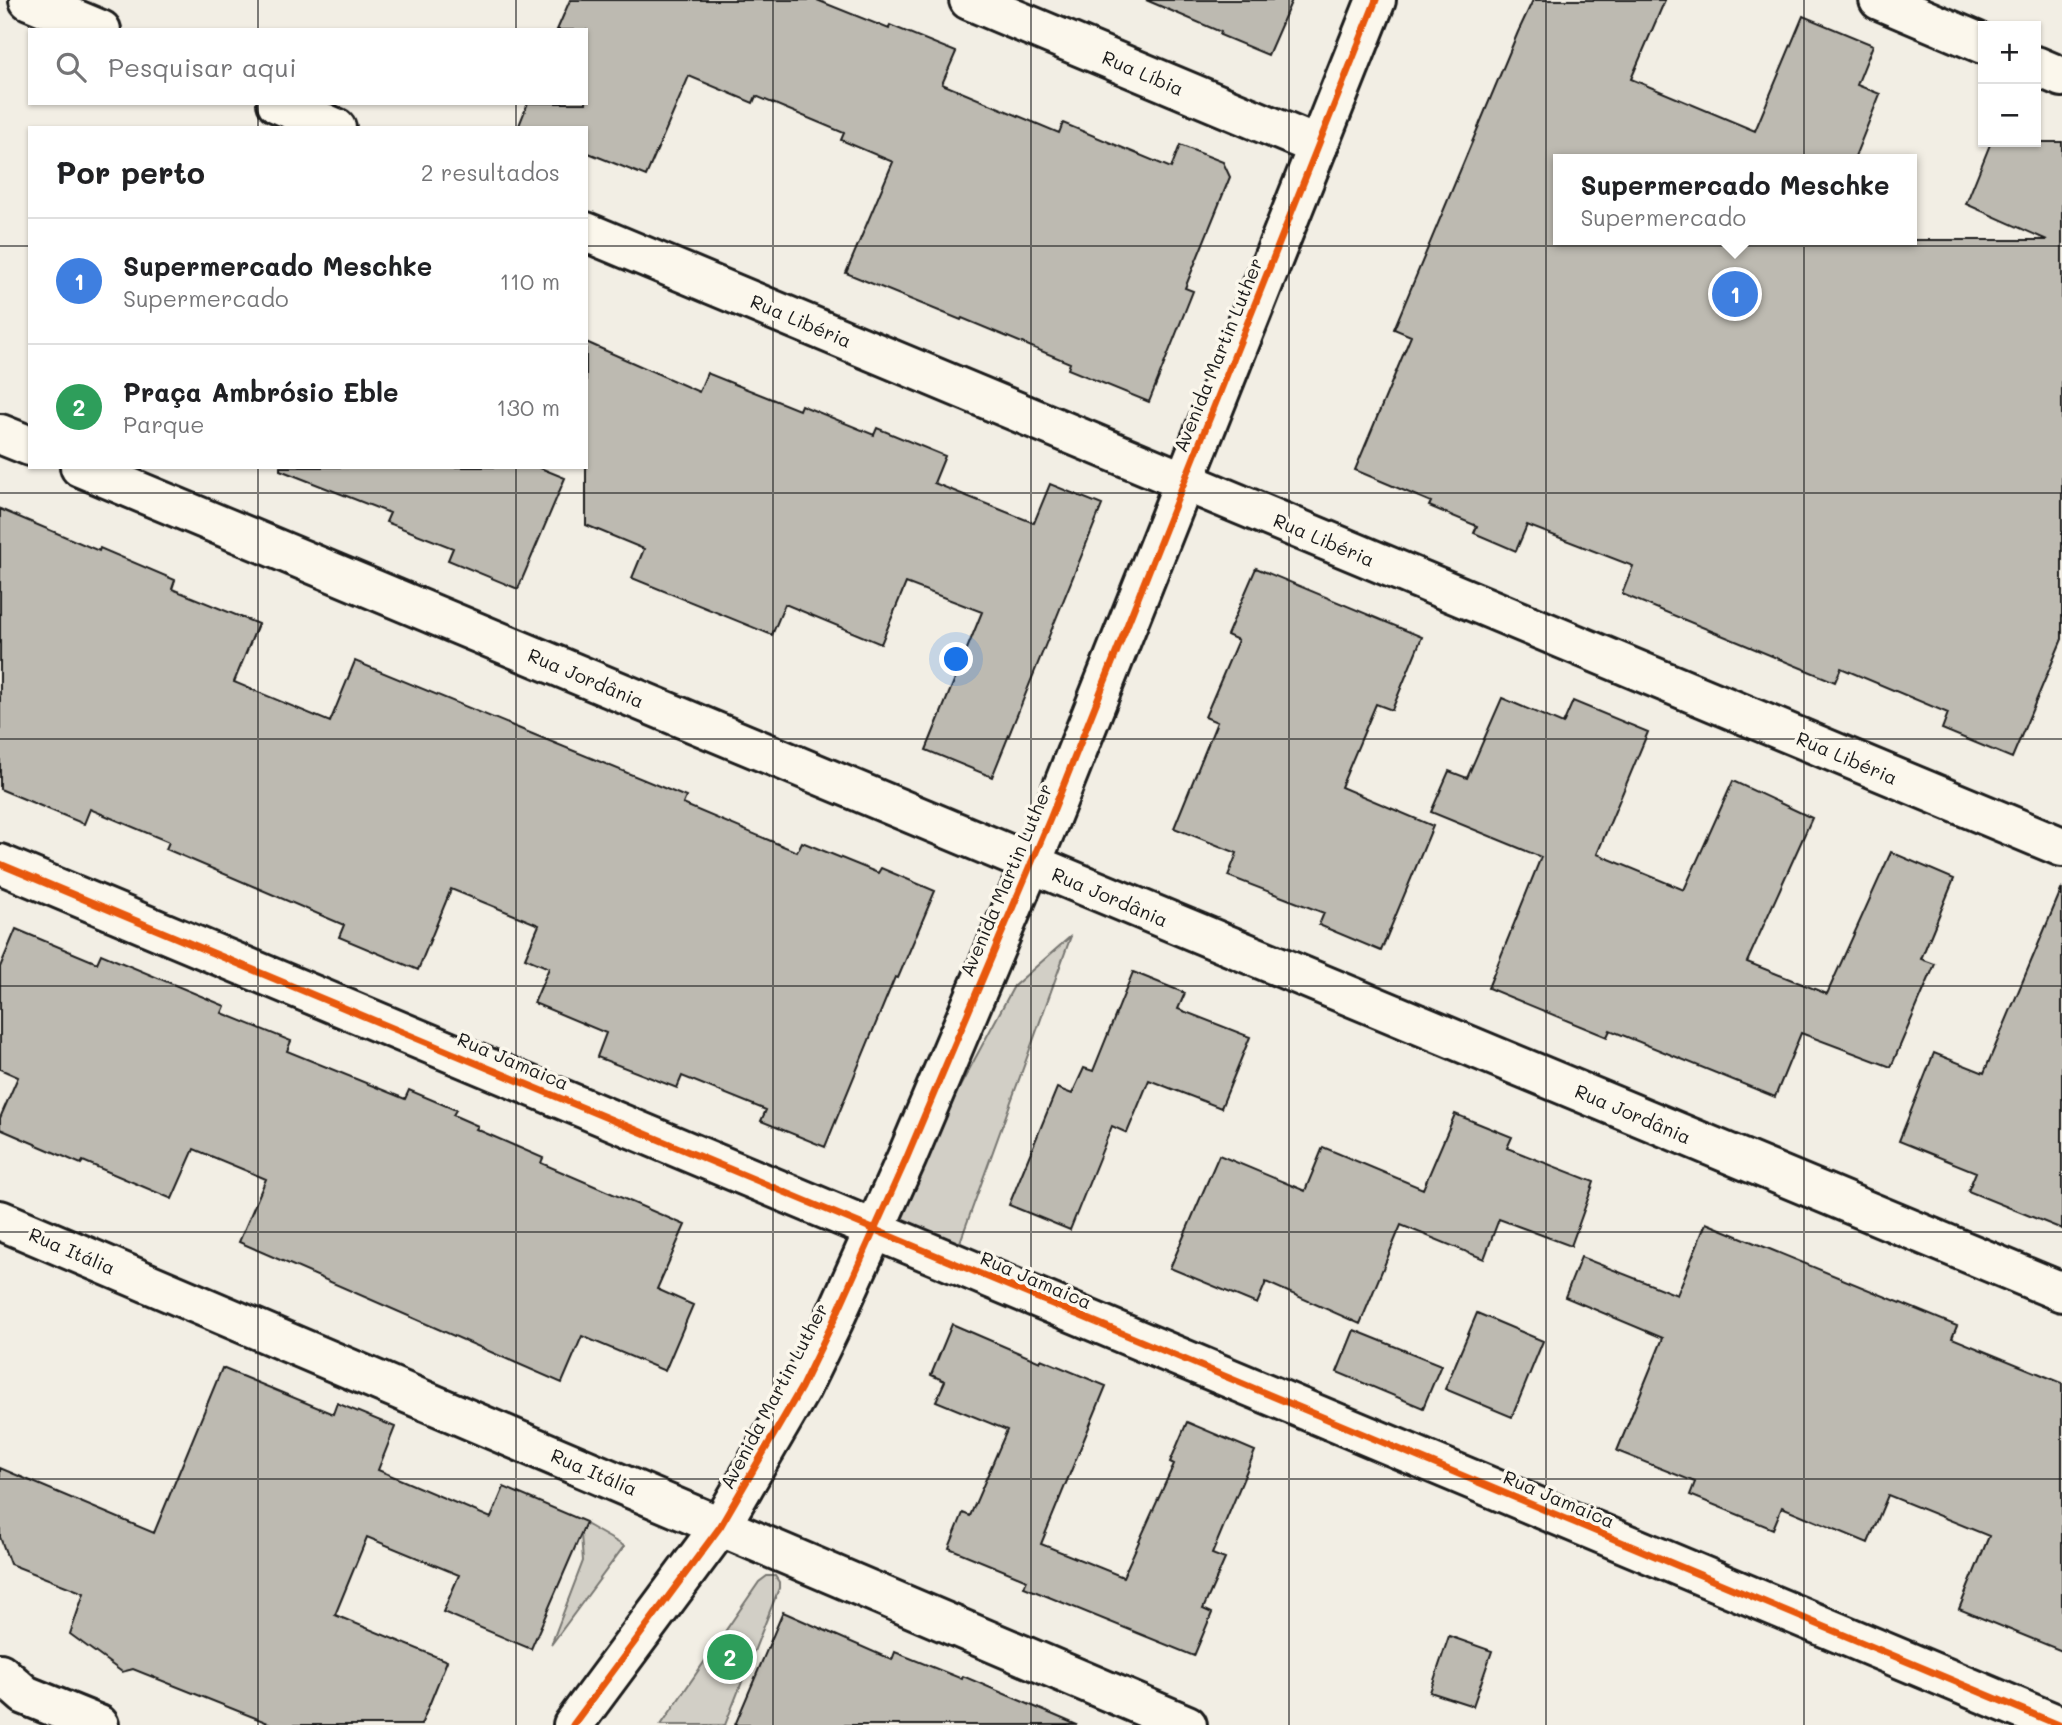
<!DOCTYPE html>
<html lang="pt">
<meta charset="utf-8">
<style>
body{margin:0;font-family:Mali,sans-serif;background:#f2f2f2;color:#202124}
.controls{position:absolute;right:21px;top:21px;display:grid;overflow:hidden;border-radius:0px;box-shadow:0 2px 5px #0004}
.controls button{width:63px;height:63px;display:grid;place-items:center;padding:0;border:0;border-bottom:2px solid #e0e0e0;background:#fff;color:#202124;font:35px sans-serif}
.you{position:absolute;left:957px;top:660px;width:24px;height:24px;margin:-18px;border:5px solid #fff;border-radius:50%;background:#1a73e8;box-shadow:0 0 0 10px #1a73e833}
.badge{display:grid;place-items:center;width:46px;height:46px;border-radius:50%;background:#0b8043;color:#fff;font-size:23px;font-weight:700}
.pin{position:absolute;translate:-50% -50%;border:4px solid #fff;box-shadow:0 2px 7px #0006}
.popup{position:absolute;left:1553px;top:154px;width:364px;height:91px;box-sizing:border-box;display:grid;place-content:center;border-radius:0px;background:#fff;filter:drop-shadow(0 2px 5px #0005);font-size:23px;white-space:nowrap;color:#757577}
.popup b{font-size:26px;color:#202124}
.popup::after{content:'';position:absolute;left:50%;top:100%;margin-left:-14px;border:14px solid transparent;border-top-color:#fff}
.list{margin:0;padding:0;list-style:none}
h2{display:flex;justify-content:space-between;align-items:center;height:91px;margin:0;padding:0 28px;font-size:30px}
h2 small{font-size:23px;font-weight:400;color:#757577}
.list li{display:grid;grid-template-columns:46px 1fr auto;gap:21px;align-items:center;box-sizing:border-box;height:126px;padding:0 28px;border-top:2px solid #e0e0e0}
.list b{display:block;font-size:26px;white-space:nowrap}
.list p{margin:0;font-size:23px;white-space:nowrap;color:#757577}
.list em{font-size:23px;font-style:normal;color:#757577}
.icon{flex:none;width:38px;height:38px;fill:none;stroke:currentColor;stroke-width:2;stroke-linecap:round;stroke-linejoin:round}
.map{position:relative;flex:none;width:2062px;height:1725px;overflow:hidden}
.search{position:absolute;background:#fff;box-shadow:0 2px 5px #0004;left:28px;top:28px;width:560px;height:77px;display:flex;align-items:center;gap:18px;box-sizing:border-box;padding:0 24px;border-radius:0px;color:#757577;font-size:26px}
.panel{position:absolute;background:#fff;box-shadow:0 2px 5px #0004;left:28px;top:126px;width:560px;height:343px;border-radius:0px}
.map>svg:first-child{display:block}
.green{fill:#d2cfc6;stroke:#777671;stroke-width:2}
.building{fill:#bdbab1;stroke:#1c1c1c;stroke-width:2}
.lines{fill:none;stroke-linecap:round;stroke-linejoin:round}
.minor-casing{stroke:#1c1c1c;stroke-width:44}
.tertiary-casing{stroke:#1c1c1c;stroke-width:44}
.primary-casing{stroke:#1c1c1c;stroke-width:44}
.minor{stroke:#fbf7ec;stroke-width:38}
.tertiary{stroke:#fbf7ec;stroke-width:38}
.primary{stroke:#fbf7ec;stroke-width:38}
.cycleway-casing{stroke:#fbf7ec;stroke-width:11}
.cycleway{stroke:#e8590c;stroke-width:7}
.grid{fill:none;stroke:#1c1c1c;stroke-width:2;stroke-opacity:0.55}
.labels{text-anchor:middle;stroke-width:7;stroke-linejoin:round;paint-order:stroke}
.street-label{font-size:19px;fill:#1c1c1c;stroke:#fbf7ec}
</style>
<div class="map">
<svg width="2062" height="1725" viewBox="0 0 2062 1725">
<rect width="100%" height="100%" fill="#f2eee4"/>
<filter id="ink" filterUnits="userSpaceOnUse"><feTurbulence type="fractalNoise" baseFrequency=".0143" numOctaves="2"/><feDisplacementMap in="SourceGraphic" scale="14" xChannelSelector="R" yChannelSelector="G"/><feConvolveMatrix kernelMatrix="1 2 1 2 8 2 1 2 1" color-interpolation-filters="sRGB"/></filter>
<g filter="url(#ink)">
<path class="green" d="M 1071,936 L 959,1245 L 891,1215 L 1014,986 Z
M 580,1521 L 624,1546 L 551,1645 L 583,1561 Z
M 767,1576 L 775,1576 L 779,1582 L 779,1588 L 725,1725 L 661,1725 L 759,1582 Z"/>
<path class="building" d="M 570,0 L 817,0 L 889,29 L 890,25 L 956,52 L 942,84 L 1059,133 L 1063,123 L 1171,168 L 1180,145 L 1223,162 L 1230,177 L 1185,288 L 1193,291 L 1149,402 L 1068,369 L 1070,363 L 962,318 L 961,320 L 846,273 L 893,162 L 841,140 L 844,133 L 756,96 L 753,103 L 689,76 L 646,176 L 586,152 L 586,128 L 518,128 L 528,103 L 586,103 L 586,30 L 557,30 Z
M 1146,0 L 1292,0 L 1268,55 L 1220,35 L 1221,32 Z
M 1533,0 L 1665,0 L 1631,79 L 1755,131 L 1803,16 L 1873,45 L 1857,85 L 1880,94 L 1854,159 L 1558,159 L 1558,240 L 2047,240 L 1966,204 L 1991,142 L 2062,142 L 2062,639 L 2012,758 L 1942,729 L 1948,713 L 1841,668 L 1835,682 L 1622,594 L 1633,566 L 1527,525 L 1516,551 L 1474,533 L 1477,526 L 1429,506 L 1431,502 L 1355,470 L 1411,336 L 1394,329 L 1518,32 Z
M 586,342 L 699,392 L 707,373 L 799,410 L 801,405 L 874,435 L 877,428 L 945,456 L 934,483 L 1034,523 L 1050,484 L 1102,505 L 992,777 L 926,750 L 982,612 L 906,583 L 881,644 L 785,604 L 772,635 L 632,578 L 644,549 L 586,525 Z
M 280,467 L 538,467 L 565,478 L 518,589 L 448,560 L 453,548 L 386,522 L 390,513 L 280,470 Z
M 0,509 L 99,551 L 100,548 L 175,580 L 172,589 L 258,624 L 234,682 L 330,722 L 355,661 L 686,797 L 683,804 L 797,852 L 802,842 L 878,873 L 881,868 L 935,891 L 898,978 L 895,977 L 825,1147 L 761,1121 L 766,1110 L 682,1076 L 677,1088 L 597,1057 L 606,1033 L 534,1003 L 549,968 L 525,958 L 539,925 L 451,889 L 418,970 L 339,937 L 344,925 L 166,849 L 169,842 L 90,809 L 84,824 L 0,789 Z
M 1256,568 L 1422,637 L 1392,710 L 1376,704 L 1341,787 L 1433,826 L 1381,951 L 1319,925 L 1324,913 L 1228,876 L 1237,853 L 1174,828 L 1217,722 L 1205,717 L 1238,640 L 1227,635 Z
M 1502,698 L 1563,724 L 1573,701 L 1648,732 L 1597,854 L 1684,890 L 1733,781 L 1812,818 L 1747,962 L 1827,994 L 1891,852 L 1954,879 L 1921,959 L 1935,964 L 1891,1067 L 1801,1033 L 1775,1097 L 1610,1030 L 1607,1037 L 1488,988 L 1541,857 L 1431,812 L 1449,771 L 1467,778 Z
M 2062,888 L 2062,1229 L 1968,1191 L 1976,1172 L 1899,1141 L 1934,1053 L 1984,1073 Z
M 16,929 L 97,963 L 101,954 L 225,1006 L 222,1013 L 291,1041 L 287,1051 L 405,1099 L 409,1090 L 456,1110 L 453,1115 L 478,1126 L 476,1129 L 543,1158 L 541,1163 L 685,1225 L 657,1289 L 693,1305 L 665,1371 L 582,1336 L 562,1383 L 239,1242 L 266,1179 L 194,1149 L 172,1199 L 83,1161 L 81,1164 L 0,1129 L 0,1118 L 18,1077 L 0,1069 L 0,967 Z
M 1133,972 L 1185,993 L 1178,1009 L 1250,1037 L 1221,1108 L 1149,1080 L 1127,1133 L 1112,1126 L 1070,1230 L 1009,1205 L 1057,1088 L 1072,1094 L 1084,1068 L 1093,1071 Z
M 1455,1114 L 1512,1137 L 1507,1148 L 1594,1182 L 1571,1246 L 1499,1219 L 1484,1259 L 1401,1225 L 1360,1324 L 1266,1282 L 1257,1304 L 1170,1268 L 1219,1155 L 1305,1191 L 1323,1147 L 1423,1189 Z
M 1706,1223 L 1957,1326 L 1952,1338 L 2062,1383 L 2062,1651 L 1959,1609 L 1989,1536 L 1888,1495 L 1868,1543 L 1782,1507 L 1773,1529 L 1690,1495 L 1695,1482 L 1617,1451 L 1663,1338 L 1565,1297 L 1581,1257 L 1677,1295 Z
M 1477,1313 L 1543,1341 L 1512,1417 L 1445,1389 Z
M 952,1324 L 1040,1362 L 1041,1359 L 1106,1386 L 1041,1544 L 1123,1577 L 1174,1464 L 1170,1462 L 1187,1422 L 1255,1451 L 1212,1554 L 1225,1559 L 1203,1609 L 1212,1613 L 1194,1656 L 1024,1587 L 1027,1580 L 949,1548 L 963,1513 L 970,1516 L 1007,1430 L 936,1401 L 945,1381 L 931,1375 Z
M 1354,1330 L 1441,1365 L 1423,1408 L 1337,1372 Z
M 222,1368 L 333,1414 L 337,1403 L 395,1427 L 378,1470 L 491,1518 L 504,1487 L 586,1522 L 531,1649 L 443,1612 L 459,1575 L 367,1537 L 335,1615 L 447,1661 L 421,1725 L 273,1725 L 133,1669 L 122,1672 L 70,1634 L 84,1593 L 10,1564 L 0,1537 L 0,1468 L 154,1533 Z
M 783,1612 L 892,1660 L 895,1652 L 962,1679 L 963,1676 L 1077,1725 L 735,1725 Z
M 1449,1636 L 1492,1651 L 1473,1706 L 1430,1692 Z"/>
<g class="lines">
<defs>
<path id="minor" d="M 29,0 L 101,30
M 969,0 L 1318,146
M 277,103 L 336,128
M 586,232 L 2062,847
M 0,434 L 30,446
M 80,467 L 1030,863
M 0,864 L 2059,1725
M 0,1220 L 1187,1725"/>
<path id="tertiary" d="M 1879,0 L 1983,44
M 2036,66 L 2062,77
M 1030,863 L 2062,1292
M 0,1673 L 25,1695 L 99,1725"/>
<path id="primary" d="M 573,1725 L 720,1527 L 801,1388 L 833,1322 L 907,1157 L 1050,819 L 1376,0"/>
</defs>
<use href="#minor" class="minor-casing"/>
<use href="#tertiary" class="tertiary-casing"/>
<use href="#primary" class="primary-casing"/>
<use href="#minor" class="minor"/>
<use href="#tertiary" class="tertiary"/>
<use href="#primary" class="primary"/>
<defs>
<path id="cycleway" d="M 0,864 L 2059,1725
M 573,1725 L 720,1527 L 801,1388 L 833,1322 L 907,1157 L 1050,819 L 1376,0"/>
</defs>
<use href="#cycleway" class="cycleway-casing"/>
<use href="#cycleway" class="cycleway"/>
</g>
</g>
<path class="grid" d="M 258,0 L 258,30M 516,0 L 516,30M 773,0 L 773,1725M 1031,0 L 1031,1725M 1289,0 L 1289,1725M 1546,0 L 1546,1725M 1804,0 L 1804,1725M 258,103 L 258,128M 516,103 L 516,128M 0,246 L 30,246M 586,246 L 2062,246M 258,467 L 258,1725M 516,467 L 516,1725M 0,493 L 2062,493M 0,739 L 2062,739M 0,986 L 2062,986M 0,1232 L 2062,1232M 0,1479 L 2062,1479"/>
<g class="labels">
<g class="street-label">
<text transform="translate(1143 73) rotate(23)" y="7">Rua Líbia</text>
<text transform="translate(801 321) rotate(23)" y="7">Rua Libéria</text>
<text transform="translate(1218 355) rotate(-68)" y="7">Avenida Martin Luther</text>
<text transform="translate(1324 540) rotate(23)" y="7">Rua Libéria</text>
<text transform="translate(586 678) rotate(23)" y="7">Rua Jordânia</text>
<text transform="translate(1847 758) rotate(23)" y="7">Rua Libéria</text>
<text transform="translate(1006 880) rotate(-67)" y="7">Avenida Martin Luther</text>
<text transform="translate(1110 897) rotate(23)" y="7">Rua Jordânia</text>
<text transform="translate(513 1061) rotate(23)" y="7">Rua Jamaica</text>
<text transform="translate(1633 1114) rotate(23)" y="7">Rua Jordânia</text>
<text transform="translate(72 1251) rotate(23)" y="7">Rua Itália</text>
<text transform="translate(1036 1280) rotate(23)" y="7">Rua Jamaica</text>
<text transform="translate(774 1396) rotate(-62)" y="7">Avenida Martin Luther</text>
<text transform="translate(594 1472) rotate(23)" y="7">Rua Itália</text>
<text transform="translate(1559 1499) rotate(23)" y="7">Rua Jamaica</text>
</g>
</g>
</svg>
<div class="controls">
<button>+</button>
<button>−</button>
</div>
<div class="you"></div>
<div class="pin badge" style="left:1735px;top:294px;background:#3f7fe0">1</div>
<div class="popup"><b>Supermercado Meschke</b>Supermercado</div>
<div class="pin badge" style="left:730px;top:1657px;background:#2e9e5b">2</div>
<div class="search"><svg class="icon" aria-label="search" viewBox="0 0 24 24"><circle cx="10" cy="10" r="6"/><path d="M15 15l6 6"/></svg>Pesquisar aqui</div>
<section class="panel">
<h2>Por perto<small>2 resultados</small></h2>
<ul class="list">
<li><span class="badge" style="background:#3f7fe0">1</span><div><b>Supermercado Meschke</b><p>Supermercado</p></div><em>110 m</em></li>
<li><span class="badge" style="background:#2e9e5b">2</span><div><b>Praça Ambrósio Eble</b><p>Parque</p></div><em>130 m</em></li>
</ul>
</section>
</div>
